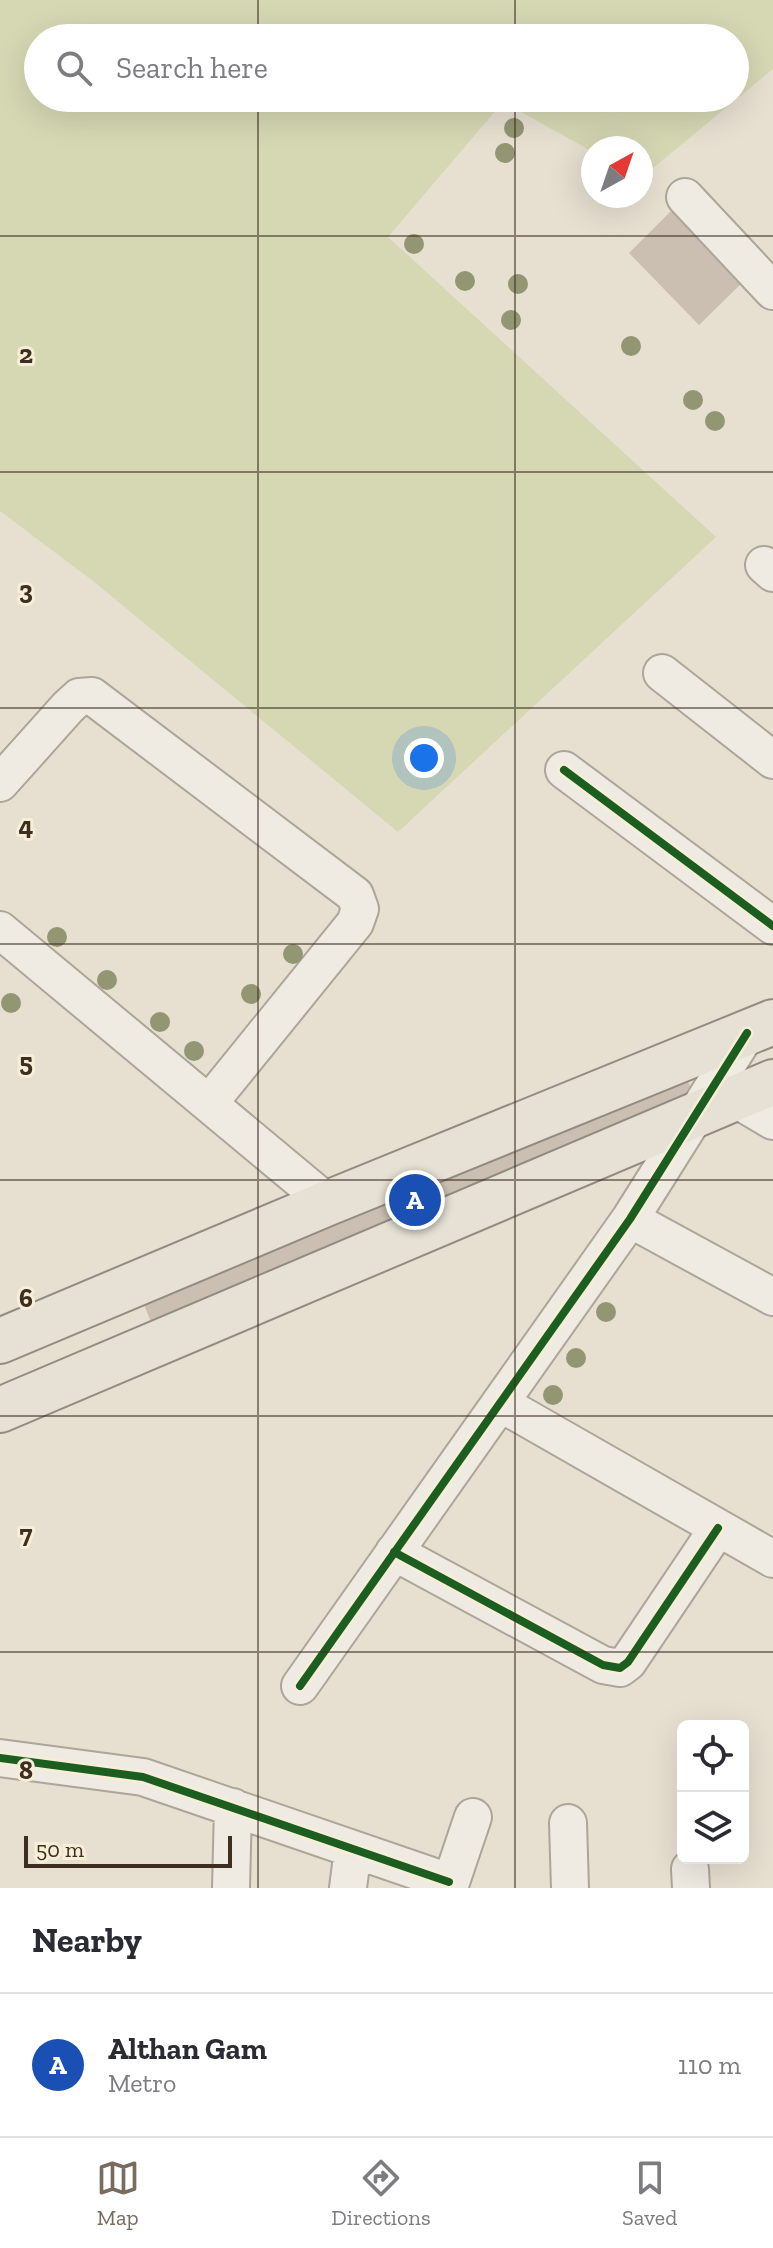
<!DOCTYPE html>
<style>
body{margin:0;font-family:"Zilla Slab",serif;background:#f7f7f7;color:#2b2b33}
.controls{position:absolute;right:24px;bottom:24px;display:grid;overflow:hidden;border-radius:12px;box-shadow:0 8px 32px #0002}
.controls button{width:72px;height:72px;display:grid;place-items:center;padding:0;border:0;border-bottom:2px solid #e1e1e2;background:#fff;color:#2b2b33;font:40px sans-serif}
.compass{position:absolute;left:581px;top:136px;width:72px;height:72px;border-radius:50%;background:#fff;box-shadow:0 8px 32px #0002;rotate:40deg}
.scale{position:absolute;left:24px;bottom:20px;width:208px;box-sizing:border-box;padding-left:8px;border:4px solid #3d2e20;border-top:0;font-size:22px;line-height:28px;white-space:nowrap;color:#3d2e20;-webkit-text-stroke:6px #f7eed8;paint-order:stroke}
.you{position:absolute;left:424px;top:758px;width:28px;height:28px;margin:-20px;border:6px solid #fff;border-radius:50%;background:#1a73e8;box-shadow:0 0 0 12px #1a73e833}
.badge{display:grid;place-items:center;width:52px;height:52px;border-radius:50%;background:#786c5e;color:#fff;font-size:26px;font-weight:700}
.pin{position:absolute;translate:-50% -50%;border:4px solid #fff;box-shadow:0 2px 8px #0006}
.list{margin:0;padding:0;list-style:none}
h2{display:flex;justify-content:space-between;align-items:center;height:104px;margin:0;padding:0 32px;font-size:34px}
h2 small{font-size:26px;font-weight:400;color:#7c7c81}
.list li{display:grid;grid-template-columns:52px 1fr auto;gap:24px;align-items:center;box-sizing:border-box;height:144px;padding:0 32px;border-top:2px solid #e1e1e2}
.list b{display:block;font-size:30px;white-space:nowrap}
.list p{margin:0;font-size:26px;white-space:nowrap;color:#7c7c81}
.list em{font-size:26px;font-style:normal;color:#7c7c81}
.icon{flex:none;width:44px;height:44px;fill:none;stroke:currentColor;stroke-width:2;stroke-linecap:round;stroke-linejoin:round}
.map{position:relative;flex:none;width:773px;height:1888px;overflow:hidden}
.search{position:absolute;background:#fff;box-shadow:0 8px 32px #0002;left:24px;right:24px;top:24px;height:88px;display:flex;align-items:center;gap:20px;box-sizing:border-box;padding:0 28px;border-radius:44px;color:#7c7c81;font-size:30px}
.sheet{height:248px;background:#fff}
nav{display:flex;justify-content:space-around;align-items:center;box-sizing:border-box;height:112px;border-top:2px solid #e1e1e2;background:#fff;font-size:22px;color:#7c7c81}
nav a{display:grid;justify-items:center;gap:4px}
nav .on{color:#786c5e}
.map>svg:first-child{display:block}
.green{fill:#d6d7b3;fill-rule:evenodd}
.building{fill:#cbbfb2}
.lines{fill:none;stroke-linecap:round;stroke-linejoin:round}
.minor-casing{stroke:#ada599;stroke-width:40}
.major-casing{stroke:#928b80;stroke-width:48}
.minor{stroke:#efebe3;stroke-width:36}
.major{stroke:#e6e1d4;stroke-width:44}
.cycleway-casing{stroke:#f7eed8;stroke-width:13}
.cycleway{stroke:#1b5e20;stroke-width:8}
.tree{fill:#929673}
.grid{fill:none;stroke:#3d2e20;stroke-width:2;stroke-opacity:0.55}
.grid-label{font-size:26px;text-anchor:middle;font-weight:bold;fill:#3d2e20;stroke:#f7eed8;stroke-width:6;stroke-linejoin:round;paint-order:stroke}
</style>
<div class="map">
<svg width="773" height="1888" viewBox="0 0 773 1888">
<rect width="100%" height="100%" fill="#e7e0d1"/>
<path class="green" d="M 0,0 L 773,0 L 773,69 L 641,178 L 641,148 L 593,148 L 593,152 L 503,102 L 388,237 L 716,537 L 398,832 L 93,581 L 0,511 ZM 38,38 L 735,38 L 735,98 L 38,98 Z"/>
<path class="building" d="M 676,206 L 747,278 L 699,325 L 629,253 Z
M 675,1050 L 706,1124 L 161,1347 L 131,1272 Z"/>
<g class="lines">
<defs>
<path id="minor" d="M 685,197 L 773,291
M 764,565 L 773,573
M 662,673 L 773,760
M 564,770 L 773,926
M 0,783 L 68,707 L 79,697 L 92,696 L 355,895 L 360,909 L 355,923 L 210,1102
M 0,930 L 328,1203
M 734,1098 L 773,1121
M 630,1219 L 773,1297
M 500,1403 L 773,1559
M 394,1552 L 603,1665 L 620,1668 L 628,1662 L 718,1528
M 300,1686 L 630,1219 L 747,1033
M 0,1758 L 143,1777 L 449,1882
M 568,1823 L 570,1888
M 690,1869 L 691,1888
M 231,1888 L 233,1807
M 348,1888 L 353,1849
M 449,1888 L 473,1817"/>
<path id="major" d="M 0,1341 L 328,1203 L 773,1022
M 0,1410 L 773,1082"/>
</defs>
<use href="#minor" class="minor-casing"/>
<use href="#major" class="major-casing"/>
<use href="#minor" class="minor"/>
<use href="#major" class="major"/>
<defs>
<path id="cycleway" d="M 564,770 L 773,926
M 394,1552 L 603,1665 L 620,1668 L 628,1662 L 718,1528
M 300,1686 L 630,1219 L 747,1033
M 0,1758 L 143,1777 L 449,1882"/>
</defs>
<use href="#cycleway" class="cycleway-casing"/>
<use href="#cycleway" class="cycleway"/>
</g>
<g class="tree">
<circle cx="514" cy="128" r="10"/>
<circle cx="505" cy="153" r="10"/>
<circle cx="414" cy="244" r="10"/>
<circle cx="465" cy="281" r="10"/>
<circle cx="518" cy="284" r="10"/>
<circle cx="511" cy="320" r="10"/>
<circle cx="631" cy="346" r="10"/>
<circle cx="693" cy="400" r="10"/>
<circle cx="715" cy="421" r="10"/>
<circle cx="57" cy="937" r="10"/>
<circle cx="293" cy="954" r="10"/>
<circle cx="107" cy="980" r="10"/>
<circle cx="251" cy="994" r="10"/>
<circle cx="11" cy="1003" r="10"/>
<circle cx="160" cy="1022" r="10"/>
<circle cx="194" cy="1051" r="10"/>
<circle cx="606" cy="1312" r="10"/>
<circle cx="576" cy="1358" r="10"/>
<circle cx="553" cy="1395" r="10"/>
</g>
<path class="grid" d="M 258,0 L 258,38M 515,0 L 515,38M 258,98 L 258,1888M 515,98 L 515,1888M 0,236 L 773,236M 0,472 L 773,472M 0,708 L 773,708M 0,944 L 773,944M 0,1180 L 773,1180M 0,1416 L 773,1416M 0,1652 L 773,1652"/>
<g class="grid-label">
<text x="26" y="363">2</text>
<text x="26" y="599">3</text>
<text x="26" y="835">4</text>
<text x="26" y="1071">5</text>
<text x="26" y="1307">6</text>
<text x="26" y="1543">7</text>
<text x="26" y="1779">8</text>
</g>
</svg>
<div class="controls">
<button><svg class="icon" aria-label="locate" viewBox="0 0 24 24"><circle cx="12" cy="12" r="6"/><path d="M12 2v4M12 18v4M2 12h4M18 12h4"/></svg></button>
<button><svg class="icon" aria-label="layers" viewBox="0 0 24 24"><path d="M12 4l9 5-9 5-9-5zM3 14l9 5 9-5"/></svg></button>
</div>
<svg class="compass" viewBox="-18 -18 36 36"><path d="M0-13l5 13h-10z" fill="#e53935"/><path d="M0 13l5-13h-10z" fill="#7c7c81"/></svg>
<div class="scale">50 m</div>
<div class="you"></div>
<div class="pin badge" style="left:415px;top:1200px;background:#1a4fb4">A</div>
<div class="search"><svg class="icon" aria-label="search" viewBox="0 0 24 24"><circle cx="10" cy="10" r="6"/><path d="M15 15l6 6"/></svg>Search here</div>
</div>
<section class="sheet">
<h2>Nearby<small></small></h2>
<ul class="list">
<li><span class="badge" style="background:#1a4fb4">A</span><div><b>Althan Gam</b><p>Metro</p></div><em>110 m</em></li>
</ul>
</section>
<nav>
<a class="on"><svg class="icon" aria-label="map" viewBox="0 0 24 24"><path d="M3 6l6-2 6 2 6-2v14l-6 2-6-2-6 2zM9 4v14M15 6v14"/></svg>Map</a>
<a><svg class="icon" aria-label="directions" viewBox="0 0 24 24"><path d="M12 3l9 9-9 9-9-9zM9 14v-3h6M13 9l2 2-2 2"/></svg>Directions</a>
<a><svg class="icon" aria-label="saved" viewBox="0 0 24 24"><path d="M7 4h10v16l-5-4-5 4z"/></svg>Saved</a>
</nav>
